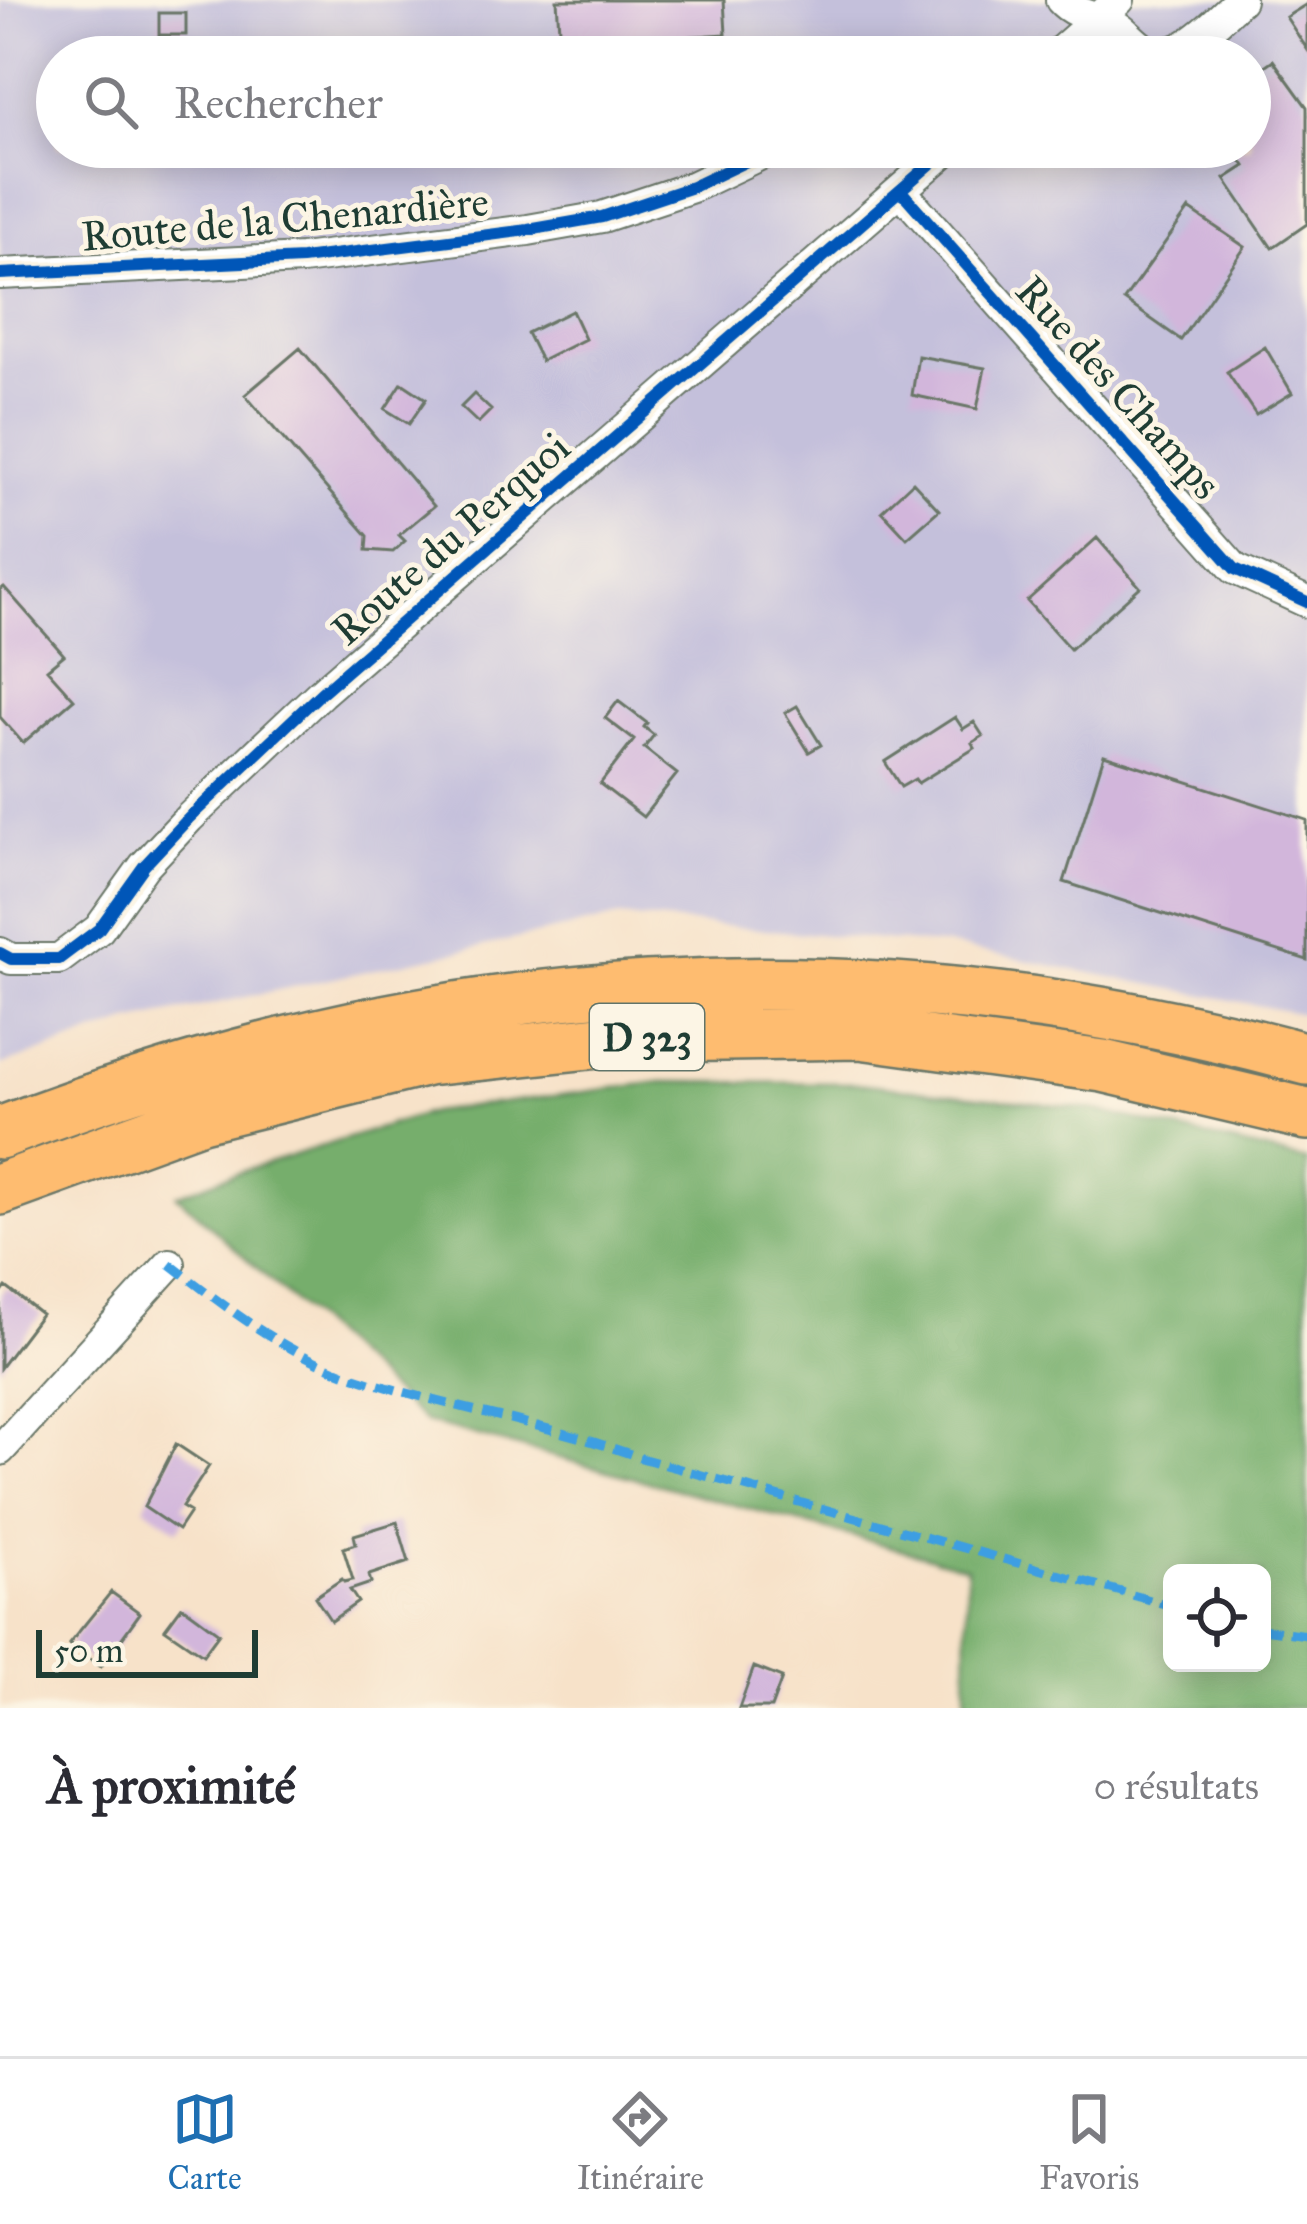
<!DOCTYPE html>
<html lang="fr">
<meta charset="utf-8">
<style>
body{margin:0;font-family:"IM FELL Great Primer",serif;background:#f7f7f7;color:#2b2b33}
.controls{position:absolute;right:36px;bottom:36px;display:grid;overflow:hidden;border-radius:18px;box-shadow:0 6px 30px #0003}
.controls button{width:108px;height:108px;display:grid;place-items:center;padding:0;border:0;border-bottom:3px solid #e1e1e2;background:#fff;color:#2b2b33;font:60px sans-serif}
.scale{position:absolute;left:36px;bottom:30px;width:222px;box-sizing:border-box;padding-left:12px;border:6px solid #1f3d34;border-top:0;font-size:33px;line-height:42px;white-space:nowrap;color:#1f3d34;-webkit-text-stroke:9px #fcf5e5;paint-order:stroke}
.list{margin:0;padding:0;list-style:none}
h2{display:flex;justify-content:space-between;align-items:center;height:156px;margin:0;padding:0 48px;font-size:51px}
h2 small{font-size:39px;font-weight:400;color:#7c7c81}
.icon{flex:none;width:66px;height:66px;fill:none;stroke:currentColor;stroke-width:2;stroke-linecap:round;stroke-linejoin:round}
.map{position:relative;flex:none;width:1307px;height:1708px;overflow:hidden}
.search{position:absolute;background:#fff;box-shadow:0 6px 30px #0003;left:36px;right:36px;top:36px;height:132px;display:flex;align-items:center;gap:30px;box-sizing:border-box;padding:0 42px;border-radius:66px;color:#7c7c81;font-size:45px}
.sheet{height:348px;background:#fff}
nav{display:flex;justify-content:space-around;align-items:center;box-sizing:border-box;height:168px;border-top:3px solid #e1e1e2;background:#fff;font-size:33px;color:#7c7c81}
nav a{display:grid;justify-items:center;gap:6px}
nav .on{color:#1f6fb2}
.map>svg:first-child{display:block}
.industrial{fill:#c4c0db;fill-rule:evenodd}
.forest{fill:#76ae6c;stroke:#4a7650;stroke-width:3;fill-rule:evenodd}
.building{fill:#d2b6db}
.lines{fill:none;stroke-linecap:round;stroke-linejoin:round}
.minor-casing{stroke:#6b7768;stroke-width:34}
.trunk-casing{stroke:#6b7768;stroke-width:56}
.minor{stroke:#fff;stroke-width:30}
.trunk{stroke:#febc70;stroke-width:51}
.quiet{stroke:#3c9ee2;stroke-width:9;stroke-dasharray:18 9;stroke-linecap:butt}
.cycleway-casing{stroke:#fcf5e5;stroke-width:20}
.cycleway{stroke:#0057b8;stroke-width:12}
.labels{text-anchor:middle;stroke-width:10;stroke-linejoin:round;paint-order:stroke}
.shield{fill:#fcf5e5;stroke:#617469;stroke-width:3}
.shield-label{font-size:39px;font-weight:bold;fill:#1f3d34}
.street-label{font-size:42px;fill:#1f3d34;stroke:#fcf5e5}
</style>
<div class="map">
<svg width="1307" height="1708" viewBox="0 0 1307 1708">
<rect width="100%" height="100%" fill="#fcf5e5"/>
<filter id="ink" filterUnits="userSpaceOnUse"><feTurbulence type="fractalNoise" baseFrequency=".00833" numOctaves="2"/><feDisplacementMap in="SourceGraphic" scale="24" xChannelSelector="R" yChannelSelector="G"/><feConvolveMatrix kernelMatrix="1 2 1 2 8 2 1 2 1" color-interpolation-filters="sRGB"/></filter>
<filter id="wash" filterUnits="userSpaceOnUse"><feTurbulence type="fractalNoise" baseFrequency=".004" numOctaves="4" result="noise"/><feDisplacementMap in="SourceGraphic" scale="48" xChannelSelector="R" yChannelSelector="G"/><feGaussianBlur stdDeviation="2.7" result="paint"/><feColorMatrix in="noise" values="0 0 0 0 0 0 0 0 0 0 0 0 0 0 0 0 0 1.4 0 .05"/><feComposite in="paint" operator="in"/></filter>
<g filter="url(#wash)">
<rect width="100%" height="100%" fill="#f7e2c9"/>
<path class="industrial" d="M 0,0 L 1307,0 L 1307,1015 L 951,946 L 619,917 L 129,1022 L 0,1066 ZM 57,57 L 1250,57 L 1250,147 L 57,147 Z"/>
<path class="forest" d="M 661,1082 L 856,1083 L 1095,1110 L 1307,1161 L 1307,1708 L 966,1708 L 967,1567 L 425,1422 L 177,1195 L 224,1177 L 431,1112 ZM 1172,1573 L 1262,1573 L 1262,1663 L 1172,1663 Z"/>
<g id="blocks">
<path class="building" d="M 557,0 L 724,0 L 726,34 L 560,45 Z
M 1307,4 L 1307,49 L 1286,17 Z
M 159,13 L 186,13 L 186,35 L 159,35 Z
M 1273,60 L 1307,107 L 1307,224 L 1272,248 L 1225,179 L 1245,166 L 1232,147 L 1250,147 L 1250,76 Z
M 1189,209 L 1245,247 L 1181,340 L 1124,300 Z
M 572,311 L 585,339 L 541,361 L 527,333 Z
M 1265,347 L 1292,393 L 1256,415 L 1227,372 Z
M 300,348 L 434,506 L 399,535 L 405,541 L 393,552 L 367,550 L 368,536 L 245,395 Z
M 918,356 L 985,368 L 977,409 L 912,395 Z
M 402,383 L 426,399 L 409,424 L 385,409 Z
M 474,394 L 491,410 L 478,423 L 461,407 Z
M 913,482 L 939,510 L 907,538 L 882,511 Z
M 1097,538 L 1140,587 L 1070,649 L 1027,601 Z
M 4,587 L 64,655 L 47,669 L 74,699 L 23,743 L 0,717 L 0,590 Z
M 618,701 L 647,723 L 644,727 L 654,735 L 644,748 L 677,774 L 643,817 L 600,784 L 634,740 L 605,718 Z
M 797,706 L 821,745 L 809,752 L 785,713 Z
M 955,717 L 963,729 L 974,722 L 983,736 L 972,743 L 975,748 L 918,783 L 915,779 L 901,787 L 885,762 Z
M 1104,755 L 1307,820 L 1307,960 L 1064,882 Z
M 6,1287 L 41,1314 L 0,1368 L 0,1295 Z
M 176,1444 L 209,1466 L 182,1507 L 190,1512 L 178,1530 L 144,1507 Z
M 397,1522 L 409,1562 L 369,1575 L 371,1583 L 350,1590 L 358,1602 L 331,1621 L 315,1597 L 342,1579 L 344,1582 L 353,1580 L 343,1548 L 356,1544 L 354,1535 Z
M 111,1592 L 140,1613 L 101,1667 L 69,1644 Z
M 182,1606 L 219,1633 L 203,1655 L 165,1629 Z
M 754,1667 L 782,1678 L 771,1708 L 739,1708 Z"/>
</g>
</g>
<g filter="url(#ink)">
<use href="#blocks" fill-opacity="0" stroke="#6b7768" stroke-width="3"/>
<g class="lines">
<defs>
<path id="minor" d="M 1061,0 C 1074,15 1095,16 1113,24 C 1125,30 1132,41 1143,48 C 1178,68 1215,21 1240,0
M 1054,57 L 1119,0
M 901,191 L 1235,569 L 1307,602
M 0,274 L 302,259 L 528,230 L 602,217 L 692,187 L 776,147
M 0,953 L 11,959 L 59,959 L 99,929 L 144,866 L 189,818 L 321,693 L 950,147
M 0,1450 L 170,1264"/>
<path id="trunk" d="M 0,1133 C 435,966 855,935 1307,1059
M 0,1189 L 201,1116 L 427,1060 L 657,1036 L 860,1033 L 1103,1066 L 1307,1114"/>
</defs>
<use href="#minor" class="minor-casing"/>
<use href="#trunk" class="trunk-casing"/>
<use href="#minor" class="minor"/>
<use href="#trunk" class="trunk"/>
<path class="quiet" d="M 170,1264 C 228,1309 287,1355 358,1378 C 451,1409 548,1423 641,1458 L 1172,1606
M 1262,1629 L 1307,1635"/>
<defs>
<path id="cycleway" d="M 901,191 L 1235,569 L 1307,602
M 0,274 L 302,259 L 528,230 L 602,217 L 692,187 L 776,147
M 0,953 L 11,959 L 59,959 L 99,929 L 144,866 L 189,818 L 321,693 L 950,147"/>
</defs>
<use href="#cycleway" class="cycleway-casing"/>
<use href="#cycleway" class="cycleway"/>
</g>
</g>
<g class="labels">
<rect class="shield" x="590" y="1004" width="114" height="66" rx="9"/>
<g class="shield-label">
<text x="647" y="1051">D 323</text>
</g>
<g class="street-label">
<text transform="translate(285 218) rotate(-5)" y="15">Route de la Chenardière</text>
<text transform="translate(1119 387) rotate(48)" y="15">Rue des Champs</text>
<text transform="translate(450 538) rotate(-41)" y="15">Route du Perquoi</text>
</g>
</g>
</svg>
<div class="controls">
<button><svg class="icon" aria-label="locate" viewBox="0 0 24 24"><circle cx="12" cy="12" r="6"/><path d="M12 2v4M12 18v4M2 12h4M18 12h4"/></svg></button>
</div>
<div class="scale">50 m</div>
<div class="search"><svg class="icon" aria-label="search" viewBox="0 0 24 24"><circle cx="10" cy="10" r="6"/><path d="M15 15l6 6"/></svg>Rechercher</div>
</div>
<section class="sheet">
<h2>À proximité<small>0 résultats</small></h2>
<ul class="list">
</ul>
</section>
<nav>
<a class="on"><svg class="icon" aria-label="map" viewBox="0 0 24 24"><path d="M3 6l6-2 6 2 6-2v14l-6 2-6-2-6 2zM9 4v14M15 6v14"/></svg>Carte</a>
<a><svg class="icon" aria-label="directions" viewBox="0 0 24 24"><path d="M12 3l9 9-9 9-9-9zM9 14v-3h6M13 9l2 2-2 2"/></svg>Itinéraire</a>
<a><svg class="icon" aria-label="saved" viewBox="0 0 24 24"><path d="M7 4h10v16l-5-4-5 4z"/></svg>Favoris</a>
</nav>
